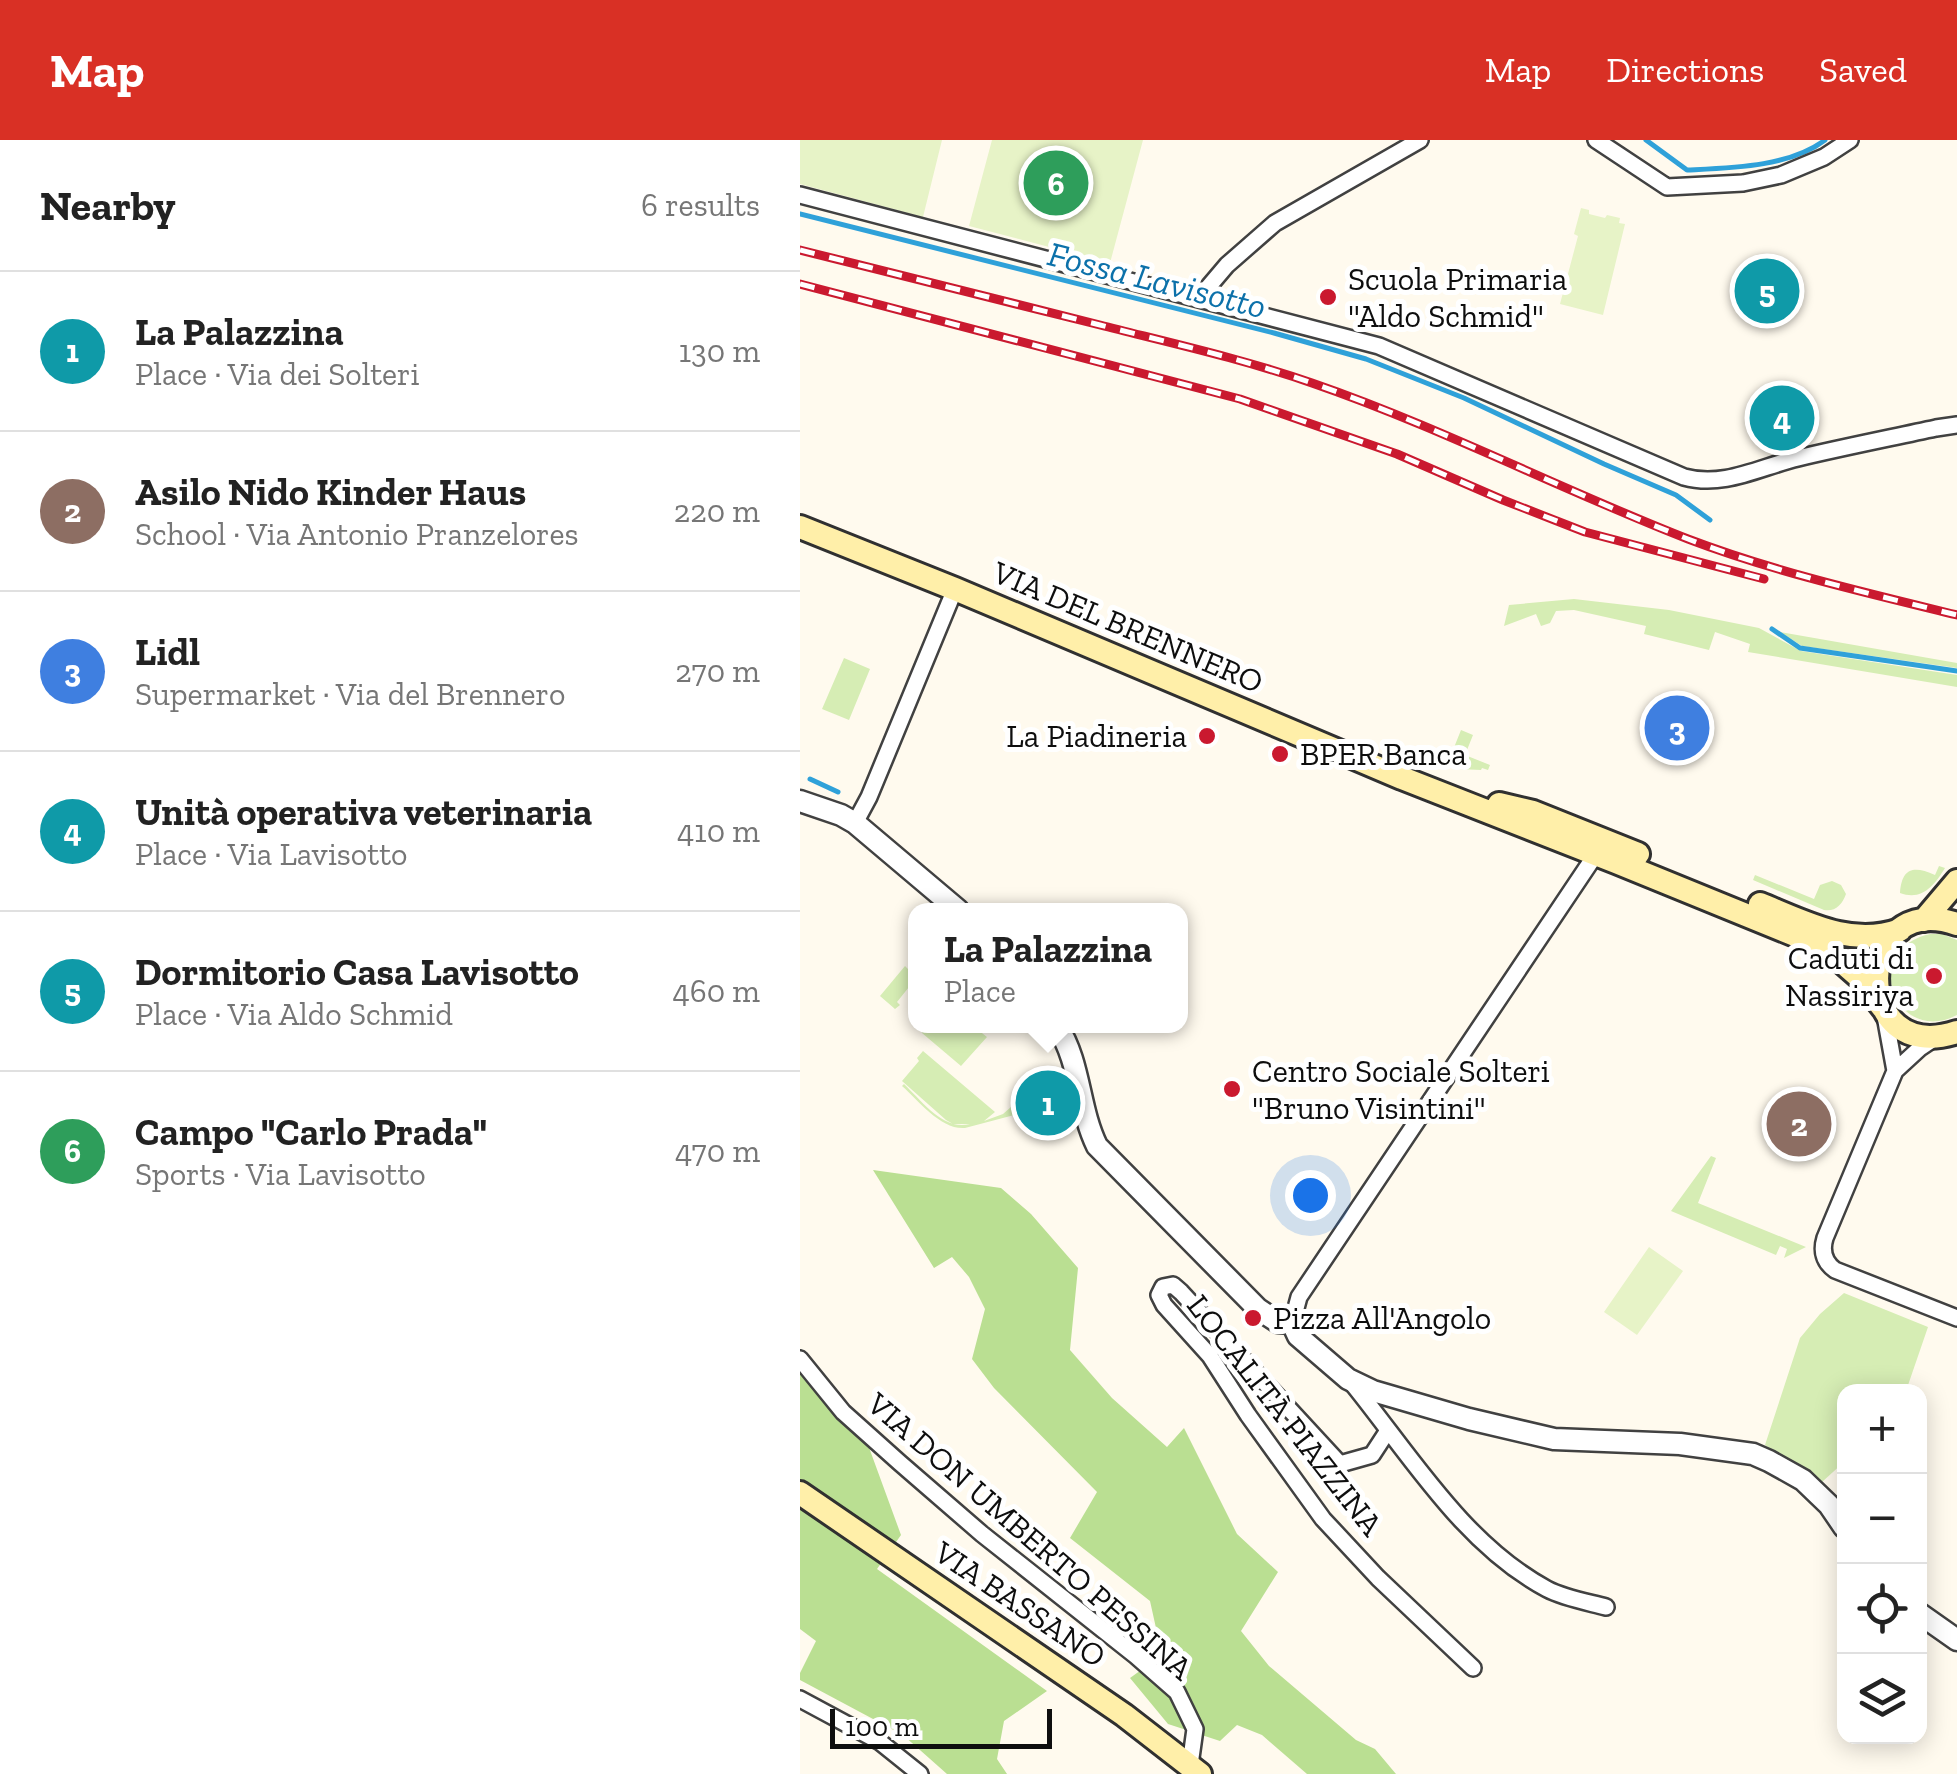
<!DOCTYPE html>
<meta charset="utf-8">
<style>
body{margin:0;font-family:"Zilla Slab",serif;background:#f2f2f2;color:#222}
.controls{position:absolute;right:30px;bottom:30px;display:grid;overflow:hidden;border-radius:20px;box-shadow:0 5px 25px #0003}
.controls button{width:90px;height:90px;display:grid;place-items:center;padding:0;border:0;border-bottom:2px solid #e0e0e0;background:#fff;color:#222;font:50px sans-serif}
.scale{position:absolute;left:30px;bottom:25px;width:222px;box-sizing:border-box;padding-left:10px;border:5px solid #0e0e0e;border-top:0;font-size:28px;line-height:35px;white-space:nowrap;color:#0e0e0e;-webkit-text-stroke:8px #fff;paint-order:stroke}
.you{position:absolute;left:510px;top:1055px;width:35px;height:35px;margin:-25px;border:8px solid #fff;border-radius:50%;background:#1a73e8;box-shadow:0 0 0 15px #1a73e833}
.badge{display:grid;place-items:center;width:65px;height:65px;border-radius:50%;background:#d93025;color:#fff;font-size:32px;font-weight:700}
.pin{position:absolute;translate:-50% -50%;border:5px solid #fff;box-shadow:0 2px 10px #0006}
.popup{position:absolute;left:108px;top:763px;width:280px;height:130px;box-sizing:border-box;display:grid;place-content:center;border-radius:20px;background:#fff;filter:drop-shadow(0 2px 8px #0005);font-size:32px;white-space:nowrap;color:#767676}
.popup b{font-size:38px;color:#222}
.popup::after{content:'';position:absolute;left:50%;top:100%;margin-left:-20px;border:20px solid transparent;border-top-color:#fff}
.list{margin:0;padding:0;list-style:none}
h2{display:flex;justify-content:space-between;align-items:center;height:130px;margin:0;padding:0 40px;font-size:42px}
h2 small{font-size:32px;font-weight:400;color:#767676}
.list li{display:grid;grid-template-columns:65px 1fr auto;gap:30px;align-items:center;box-sizing:border-box;height:160px;padding:0 40px;border-top:2px solid #e0e0e0}
.list b{display:block;font-size:38px;white-space:nowrap}
.list p{margin:0;font-size:32px;white-space:nowrap;color:#767676}
.list em{font-size:32px;font-style:normal;color:#767676}
.icon{flex:none;width:55px;height:55px;fill:none;stroke:currentColor;stroke-width:2;stroke-linecap:round;stroke-linejoin:round}
.map{position:relative;flex:none;width:1157px;height:1634px;overflow:hidden}
header{display:flex;align-items:center;gap:60px;box-sizing:border-box;height:140px;padding:0 50px;background:#d93025;color:#fff}
header strong{font-size:48px}
nav{display:flex;gap:55px;margin-inline-start:auto;font-size:35px}
main{display:flex}
aside{flex:1;background:#fff}
.map>svg:first-child{display:block}
.green{fill:#d6edb4}
.forest{fill:#badf92}
.pitch{fill:#e7f3c7}
.lines{fill:none;stroke-linecap:round;stroke-linejoin:round}
.stream{stroke:#2fa1d9;stroke-width:5}
.minor-casing{stroke:#414141;stroke-width:20}
.tertiary-casing{stroke:#414141;stroke-width:25}
.secondary-casing{stroke:#303030;stroke-width:28}
.minor{stroke:#fff;stroke-width:15}
.tertiary{stroke:#fff;stroke-width:20}
.secondary{stroke:#ffefa9;stroke-width:22}
.rail-casing{stroke:#ca192f;stroke-width:9}
.rail{stroke:#fff;stroke-width:5;stroke-dasharray:15;stroke-linecap:butt}
.poi-dot{fill:#ca192f;stroke:#fff;stroke-width:4}
.labels{text-anchor:middle;stroke-width:10;stroke-linejoin:round;paint-order:stroke}
.poi-label{font-size:32px;fill:#0e0e0e;stroke:#fff;text-anchor:start}
.street-label{font-size:32px;fill:#0e0e0e;stroke:#fff}
.water-label{font-size:35px;font-style:italic;fill:#0c71aa;stroke:#fff}
</style>
<header>
<strong>Map</strong>
<nav><a>Map</a><a>Directions</a><a>Saved</a></nav>
</header>
<main>
<aside>
<h2>Nearby<small>6 results</small></h2>
<ul class="list">
<li><span class="badge" style="background:#0f9aa8">1</span><div><b>La Palazzina</b><p>Place · Via dei Solteri</p></div><em>130 m</em></li>
<li><span class="badge" style="background:#8d6e63">2</span><div><b>Asilo Nido Kinder Haus</b><p>School · Via Antonio Pranzelores</p></div><em>220 m</em></li>
<li><span class="badge" style="background:#3f7fe0">3</span><div><b>Lidl</b><p>Supermarket · Via del Brennero</p></div><em>270 m</em></li>
<li><span class="badge" style="background:#0f9aa8">4</span><div><b>Unità operativa veterinaria</b><p>Place · Via Lavisotto</p></div><em>410 m</em></li>
<li><span class="badge" style="background:#0f9aa8">5</span><div><b>Dormitorio Casa Lavisotto</b><p>Place · Via Aldo Schmid</p></div><em>460 m</em></li>
<li><span class="badge" style="background:#2e9e5b">6</span><div><b>Campo &quot;Carlo Prada&quot;</b><p>Sports · Via Lavisotto</p></div><em>470 m</em></li>
</ul>
</aside>
<div class="map">
<svg width="1157" height="1634" viewBox="0 0 1157 1634">
<rect width="100%" height="100%" fill="#fffaee"/>
<path class="green" d="M 774,459 L 869,470 L 959,488 L 1001,511 L 1157,535 L 1157,547 L 948,512 L 950,504 L 915,492 L 909,510 L 844,494 L 846,486 L 774,470 L 756,471 L 750,483 L 741,486 L 736,474 L 704,486 L 709,465 Z
M 980,492 L 1157,523 L 1157,528 L 1002,506 Z
M 44,518 L 70,529 L 49,580 L 22,569 Z
M 661,590 L 673,595 L 665,615 L 690,625 L 688,630 L 682,628 L 681,630 L 658,629 L 661,625 L 649,620 Z
M 1139,726 L 1145,728 C 1134,746 1122,761 1100,753 C 1102,727 1114,726 1135,735 Z
M 955,735 L 1014,759 L 1020,745 L 1032,741 L 1041,745 L 1046,754 C 1042,765 1035,772 1024,770 L 953,740 Z
M 1130,794 L 1142,794 L 1157,800 L 1157,875 C 1096,907 1058,810 1130,794 Z
M 105,826 L 115,836 L 115,846 L 113,850 L 109,847 L 97,862 L 100,865 L 95,869 L 80,856 Z
M 133,886 L 173,886 L 187,897 L 161,926 L 122,893 L 127,887 L 130,889 Z
M 123,911 L 195,972 L 184,981 L 203,974 L 220,959 L 224,962 L 216,971 L 218,974 L 165,988 C 141,990 119,961 102,946 L 104,944 C 122,961 143,991 170,984 L 153,984 L 146,980 L 102,941 L 119,921 L 117,918 Z
M 911,1016 L 916,1018 L 898,1063 L 1006,1107 L 984,1118 L 987,1109 L 980,1106 L 976,1115 L 871,1071 Z
M 1044,1153 L 1128,1187 L 1106,1251 L 1044,1252 L 1044,1322 L 1022,1342 L 965,1305 L 1000,1198 L 1020,1174 Z"/>
<path class="forest" d="M 73,1030 L 201,1048 L 231,1074 L 278,1128 L 270,1210 L 312,1258 L 367,1307 L 384,1288 L 437,1394 L 478,1432 L 441,1491 L 469,1526 L 556,1600 L 575,1609 L 596,1634 L 507,1634 L 462,1595 L 437,1585 L 420,1601 L 368,1584 L 330,1538 L 362,1515 L 350,1461 L 270,1398 L 297,1352 L 194,1248 L 172,1219 L 185,1169 L 169,1137 L 152,1117 L 134,1128 Z
M 0,1227 L 67,1302 L 101,1395 L 77,1429 L 247,1551 L 204,1581 L 197,1619 L 207,1634 L 147,1634 L 103,1595 L 0,1540 L 0,1533 L 16,1501 L 0,1489 Z"/>
<path class="pitch" d="M 0,0 L 142,0 L 123,77 L 0,44 Z
M 192,0 L 343,0 L 310,123 L 169,86 Z
M 781,68 L 789,70 L 789,74 L 805,78 L 807,75 L 820,78 L 819,83 L 825,84 L 803,175 L 760,164 L 778,96 L 774,94 Z
M 849,1107 L 883,1131 L 837,1195 L 804,1172 Z"/>
<g class="lines">
<path class="stream" d="M 846,0 L 887,30 C 930,28 990,27 1025,0
M 0,74 L 474,193 L 566,219 L 664,258 L 804,324 L 876,355 L 910,380
M 972,489 L 1000,508 L 1157,531
M 10,639 L 38,652"/>
<defs>
<path id="minor" d="M 796,0 L 867,47 L 943,43 L 981,35 L 1024,17 L 1050,0
M 0,55 L 579,206 L 884,337 C 924,348 960,327 998,318 C 1044,307 1090,298 1136,288 L 1157,285
M 399,158 L 427,125 L 475,83 L 620,0
M 55,683 L 69,657 L 155,449
M 1085,876 L 1095,931
M 1135,898 L 1120,908 L 1095,931 L 1025,1098 C 1021,1111 1024,1122 1035,1130 L 1157,1178
M 492,1183 L 499,1157 L 796,714 L 801,711
M 0,1219 L 43,1272 L 100,1323 L 182,1394 L 336,1516 L 377,1552 L 395,1589 L 390,1625
M 551,1242 C 609,1313 663,1404 747,1449 C 764,1458 787,1462 806,1467
M 587,1292 L 572,1315 L 540,1324 L 381,1152 L 373,1145 L 363,1147 L 359,1155 L 364,1165 L 410,1216 L 448,1275 L 523,1379 L 578,1438 L 673,1528
M 0,1559 L 80,1602 L 120,1634"/>
<path id="tertiary" d="M 0,661 L 41,675 L 55,683 L 158,770
M 257,886 C 281,923 278,967 297,1006 L 458,1169 L 478,1182 L 492,1183 L 498,1196 L 548,1239 L 573,1251 L 669,1279 L 754,1299 L 880,1304 L 953,1314 L 969,1321 L 1003,1340 L 1029,1365 L 1044,1387
M 1120,1474 L 1157,1500"/>
<path id="secondary" d="M 0,387 L 155,449 L 602,638 L 816,722 L 1005,799 L 1034,815 L 1058,836 L 1083,868
M 699,664 L 733,672 L 838,714
M 960,764 C 1005,782 1051,808 1100,790
M 1124,780 L 1157,741
M 1157,784 C 1052,748 1049,928 1157,892
M 0,1353 L 324,1575 L 400,1634"/>
</defs>
<use href="#minor" class="minor-casing"/>
<use href="#tertiary" class="tertiary-casing"/>
<use href="#secondary" class="secondary-casing"/>
<use href="#minor" class="minor"/>
<use href="#tertiary" class="tertiary"/>
<use href="#secondary" class="secondary"/>
<defs>
<path id="rail" d="M 0,110 C 100,135 200,160 300,185 C 371,203 443,219 512,243 C 640,287 762,350 888,399 C 975,432 1067,453 1157,475
M 0,144 L 440,259 L 597,314 L 703,360 L 785,392 L 964,439"/>
</defs>
<use href="#rail" class="rail-casing"/>
<use href="#rail" class="rail"/>
</g>
<g class="poi-dot">
<circle cx="528" cy="157" r="10"/>
<circle cx="407" cy="596" r="10"/>
<circle cx="480" cy="614" r="10"/>
<circle cx="1134" cy="836" r="10"/>
<circle cx="432" cy="949" r="10"/>
<circle cx="453" cy="1178" r="10"/>
</g>
<g class="labels">
<g class="poi-label">
<text x="548" y="150">Scuola Primaria<tspan x="548" dy="37">"Aldo Schmid"</tspan></text>
<text x="387" y="607" text-anchor="end">La Piadineria</text>
<text x="500" y="625">BPER Banca</text>
<text x="1114" y="829" text-anchor="end">Caduti di<tspan x="1114" dy="37">Nassiriya</tspan></text>
<text x="452" y="942">Centro Sociale Solteri<tspan x="452" dy="37">"Bruno Visintini"</tspan></text>
<text x="473" y="1189">Pizza All'Angolo</text>
</g>
<g class="street-label">
<text transform="translate(328 487) rotate(23)" y="11">VIA DEL BRENNERO</text>
<text transform="translate(485 1275) rotate(52)" y="11">LOCALITÀ PIAZZINA</text>
<text transform="translate(230 1396) rotate(41)" y="11">VIA DON UMBERTO PESSINA</text>
<text transform="translate(220 1464) rotate(34)" y="11">VIA BASSANO</text>
</g>
<g class="water-label">
<text transform="translate(357 140) rotate(14)" y="12">Fossa Lavisotto</text>
</g>
</g>
</svg>
<div class="controls">
<button>+</button>
<button>−</button>
<button><svg class="icon" aria-label="locate" viewBox="0 0 24 24"><circle cx="12" cy="12" r="6"/><path d="M12 2v4M12 18v4M2 12h4M18 12h4"/></svg></button>
<button><svg class="icon" aria-label="layers" viewBox="0 0 24 24"><path d="M12 4l9 5-9 5-9-5zM3 14l9 5 9-5"/></svg></button>
</div>
<div class="scale">100 m</div>
<div class="you"></div>
<div class="pin badge" style="left:248px;top:963px;background:#0f9aa8">1</div>
<div class="popup"><b>La Palazzina</b>Place</div>
<div class="pin badge" style="left:999px;top:984px;background:#8d6e63">2</div>
<div class="pin badge" style="left:877px;top:588px;background:#3f7fe0">3</div>
<div class="pin badge" style="left:982px;top:278px;background:#0f9aa8">4</div>
<div class="pin badge" style="left:967px;top:151px;background:#0f9aa8">5</div>
<div class="pin badge" style="left:256px;top:43px;background:#2e9e5b">6</div>
</div>
</main>
